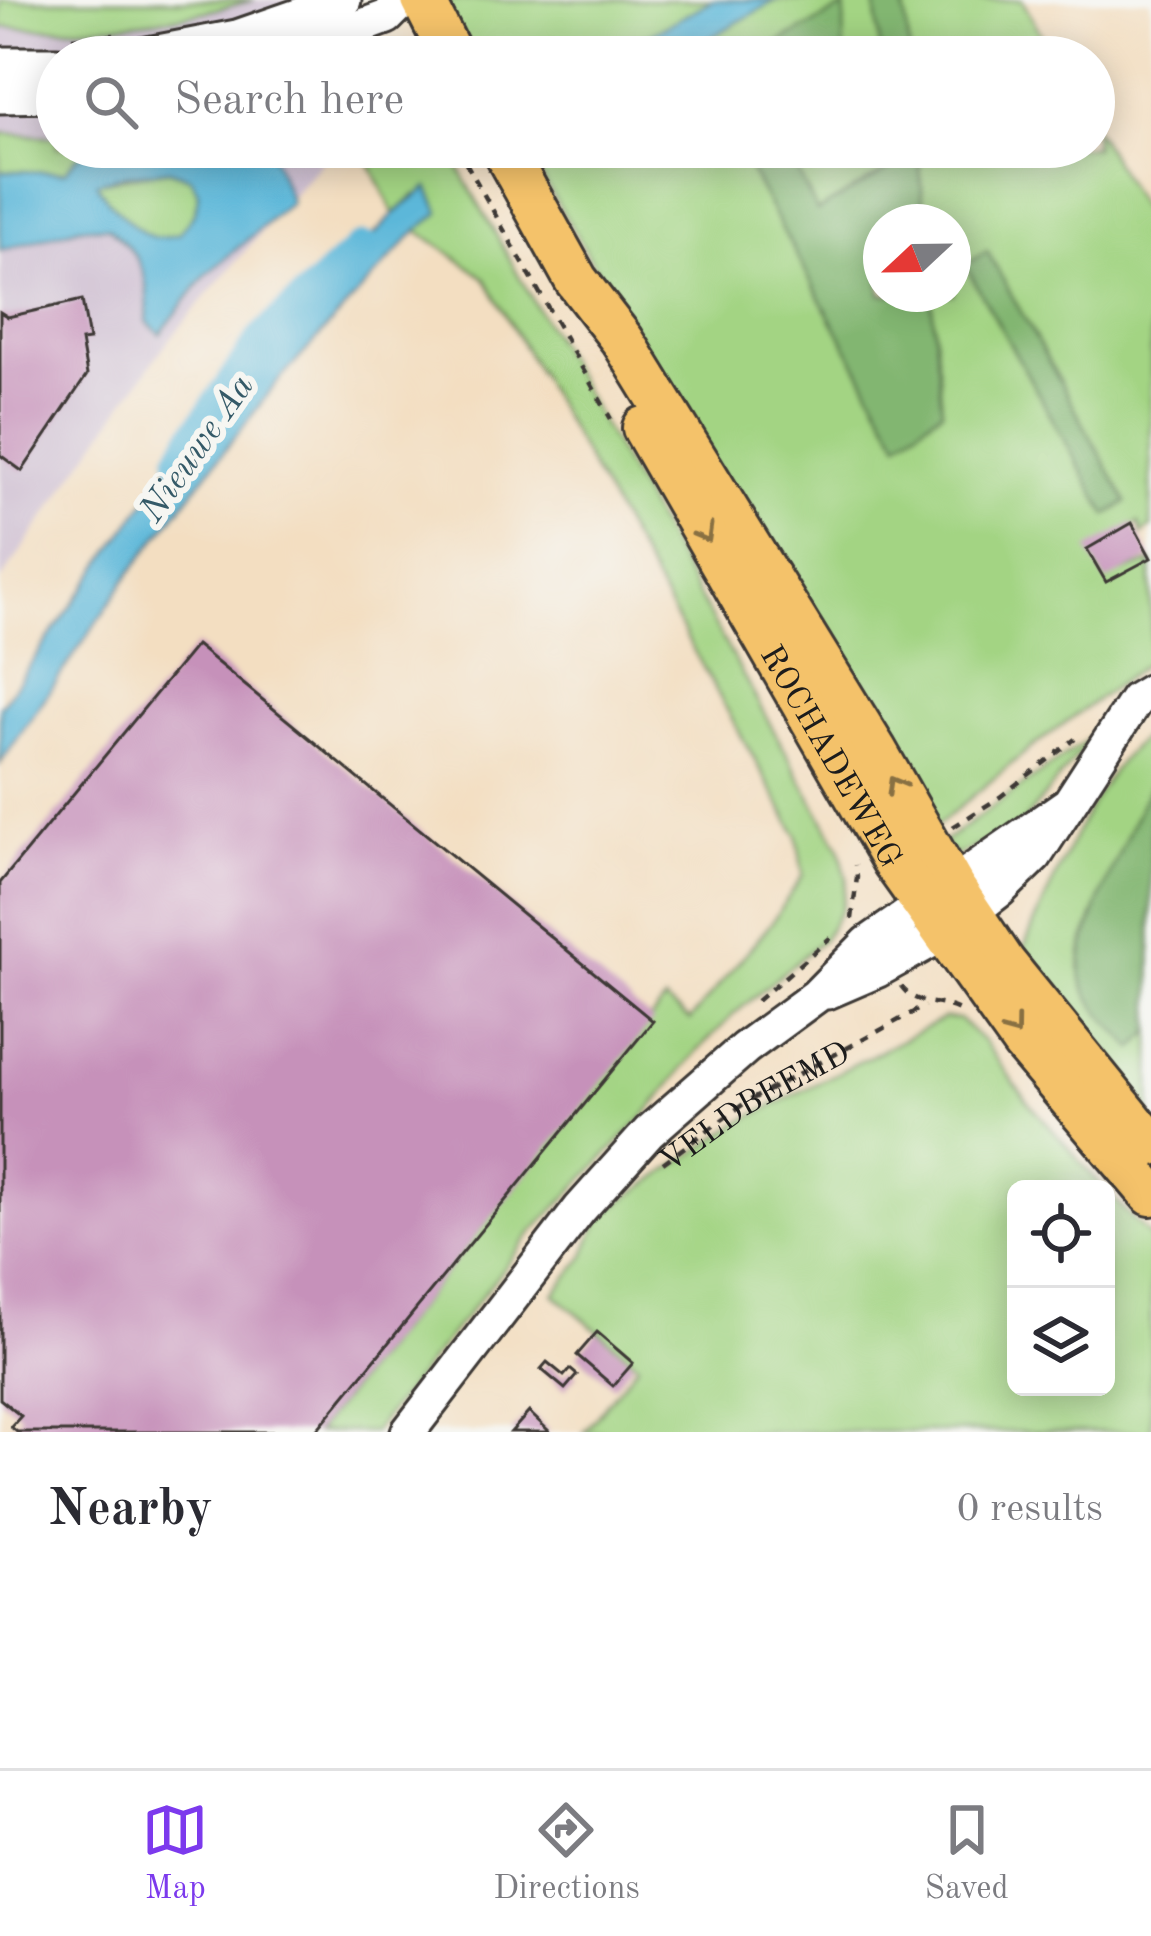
<!DOCTYPE html>
<style>
body{margin:0;font-family:"Old Standard TT",serif;background:#f7f7f7;color:#2b2b33}
.controls{position:absolute;right:36px;bottom:36px;display:grid;overflow:hidden;border-radius:18px;box-shadow:0 6px 30px #0003}
.controls button{width:108px;height:108px;display:grid;place-items:center;padding:0;border:0;border-bottom:3px solid #e1e1e2;background:#fff;color:#2b2b33;font:60px sans-serif}
.compass{position:absolute;left:863px;top:204px;width:108px;height:108px;border-radius:50%;background:#fff;box-shadow:0 6px 30px #0003;rotate:248deg}
.list{margin:0;padding:0;list-style:none}
h2{display:flex;justify-content:space-between;align-items:center;height:156px;margin:0;padding:0 48px;font-size:51px}
h2 small{font-size:39px;font-weight:400;color:#7c7c81}
.icon{flex:none;width:66px;height:66px;fill:none;stroke:currentColor;stroke-width:2;stroke-linecap:round;stroke-linejoin:round}
.map{position:relative;flex:none;width:1151px;height:1432px;overflow:hidden}
.search{position:absolute;background:#fff;box-shadow:0 6px 30px #0003;left:36px;right:36px;top:36px;height:132px;display:flex;align-items:center;gap:30px;box-sizing:border-box;padding:0 42px;border-radius:66px;color:#7c7c81;font-size:45px}
.sheet{height:336px;background:#fff}
nav{display:flex;justify-content:space-around;align-items:center;box-sizing:border-box;height:168px;border-top:3px solid #e1e1e2;background:#fff;font-size:33px;color:#7c7c81}
nav a{display:grid;justify-items:center;gap:6px}
nav .on{color:#7c3aed}
.map>svg:first-child{display:block}
.industrial{fill:#cebed1}
.green{fill:#a3d483;stroke:#607850;stroke-width:3}
.forest{fill:#82b671;stroke:#4f6946;stroke-width:3}
.water{fill:#5bb7d9;stroke:#3c6a7a;stroke-width:3;fill-rule:evenodd}
.lines{fill:none;stroke-linecap:round;stroke-linejoin:round}
.river{stroke:#5bb7d9;stroke-width:45}
.building{fill:#c691ba}
.minor-casing{stroke:#3c3935;stroke-width:39}
.major-casing{stroke:#3c3935;stroke-width:48}
.path{stroke:#3c3935;stroke-width:4.5;stroke-dasharray:9 9;stroke-linecap:butt}
.minor{stroke:#fff;stroke-width:33}
.major{stroke:#f4c26a;stroke-width:42}
.oneway{stroke:#886f43}
.labels{text-anchor:middle;stroke-width:12;stroke-linejoin:round;paint-order:stroke}
.street-label{font-size:33px;fill:#1c1c1c;stroke:#f6f6f2}
.water-label{font-size:36px;font-style:italic;fill:#355a68;stroke:#f6f6f2}
</style>
<div class="map">
<svg width="1151" height="1432" viewBox="0 0 1151 1432">
<rect width="100%" height="100%" fill="#f6f6f2"/>
<filter id="ink" filterUnits="userSpaceOnUse"><feTurbulence type="fractalNoise" baseFrequency=".00833" numOctaves="2"/><feDisplacementMap in="SourceGraphic" scale="24" xChannelSelector="R" yChannelSelector="G"/><feConvolveMatrix kernelMatrix="1 2 1 2 8 2 1 2 1" color-interpolation-filters="sRGB"/></filter>
<filter id="wash" filterUnits="userSpaceOnUse"><feTurbulence type="fractalNoise" baseFrequency=".004" numOctaves="4" result="noise"/><feDisplacementMap in="SourceGraphic" scale="48" xChannelSelector="R" yChannelSelector="G"/><feGaussianBlur stdDeviation="2.7" result="paint"/><feColorMatrix in="noise" values="0 0 0 0 0 0 0 0 0 0 0 0 0 0 0 0 0 1.4 0 .05"/><feComposite in="paint" operator="in"/></filter>
<g filter="url(#wash)">
<rect width="100%" height="100%" fill="#f3dec1"/>
<path class="industrial" d="M 0,0 L 302,0 L 322,57 L 57,57 L 57,147 L 334,147 L 164,346 L 0,582 Z"/>
<path class="green" d="M 0,0 L 254,0 C 170,23 87,32 0,27 Z
M 441,0 L 713,0 L 610,57 L 472,57 Z
M 776,0 L 875,0 L 881,57 L 843,57 L 844,8 L 752,57 L 677,57 Z
M 904,0 L 1022,0 L 1054,57 L 910,57 Z
M 1094,127 L 1151,226 L 1151,527 L 1142,535 L 1139,523 L 1095,547 L 1111,576 L 1151,562 L 1151,660 L 1028,750 L 937,826 L 758,542 L 524,147 L 737,147 L 900,441 L 942,410 L 931,294 L 953,294 L 953,222 L 925,222 L 918,147 L 1094,147 Z
M 0,133 L 57,137 L 57,147 L 112,147 L 94,149 L 65,172 L 0,171 Z
M 362,147 L 447,147 L 839,847 L 847,879 L 841,910 L 823,939 L 733,1015 L 693,1056 L 652,1108 L 532,1233 L 373,1432 L 316,1432 L 665,1001 L 690,1020 L 772,922 L 803,875 L 797,835 L 485,278 L 417,230 L 420,227 L 415,195 L 394,214 Z
M 785,147 L 890,147 L 892,167 L 817,211 Z
M 169,170 L 191,178 L 199,192 L 195,212 L 179,234 C 172,235 165,239 158,238 C 141,238 103,198 96,182 Z
M 1151,733 L 1151,783 L 1084,940 L 1080,968 L 1134,1048 L 1151,1031 L 1151,1121 L 1020,956 C 1048,897 1096,765 1151,733 Z
M 1095,734 L 1020,826 L 956,856 L 942,843 Z
M 945,1018 L 959,1019 L 984,1042 L 1026,1099 L 1104,1189 L 1016,1189 L 1016,1387 L 1106,1387 L 1106,1191 L 1151,1238 L 1151,1432 L 584,1432 L 638,1364 L 554,1294 L 584,1257 L 601,1215 L 739,1123 Z"/>
<path class="forest" d="M 875,0 L 904,0 L 910,57 L 881,57 Z
M 845,7 L 843,57 L 752,57 Z
M 737,147 L 785,147 L 817,211 L 892,168 L 890,147 L 918,147 L 925,222 L 881,222 L 881,294 L 931,294 L 942,410 L 899,442 Z
M 987,251 L 1127,502 L 1107,515 L 965,265 Z
M 1151,783 L 1151,1031 L 1134,1049 C 1117,1030 1091,1007 1083,983 C 1070,947 1134,822 1151,783 Z"/>
<path class="water" d="M 713,0 L 776,0 L 677,57 L 610,57 Z
M 269,147 L 291,202 L 205,276 L 160,334 L 147,322 C 150,276 143,257 108,227 L 80,227 L 0,251 L 0,171 L 65,172 L 77,157 L 94,149 ZM 169,170 L 191,178 L 199,193 L 195,212 L 179,234 C 172,235 165,238 158,238 C 141,238 103,198 97,183 L 124,175 Z
M 428,187 L 440,213 L 417,230 L 276,384 L 131,572 L 0,764 L 0,707 L 153,491 L 349,261 L 394,214 Z"/>
<g class="lines">
<path class="river" d="M 188,458 L 268,342 L 363,255"/>
</g>
<g id="blocks">
<path class="building" d="M 82,300 L 89,340 L 81,341 L 87,375 L 22,471 L 0,455 L 0,312 L 8,317 Z
M 1132,523 L 1151,558 L 1106,582 L 1087,549 Z
M 196,645 L 653,1021 L 315,1432 L 17,1432 L 11,1427 L 21,1416 L 0,1399 L 0,883 Z
M 597,1332 L 633,1363 L 613,1386 L 577,1355 Z
M 547,1362 L 564,1376 L 570,1369 L 577,1375 L 565,1389 L 541,1369 Z
M 529,1412 L 550,1432 L 511,1432 Z"/>
</g>
</g>
<g filter="url(#ink)">
<use href="#blocks" fill-opacity="0" stroke="#3c3935" stroke-width="3"/>
<g class="lines">
<defs>
<path id="minor" d="M 132,57 L 237,37 L 344,0
M 278,57 L 387,17 L 404,0
M 0,64 L 57,64
M 0,96 L 57,95
M 827,992 L 878,970 L 943,934 L 1000,890 L 1035,856 L 1136,700 L 1151,691
M 408,1432 L 580,1209 L 649,1132 L 745,1048 L 816,996 L 868,943 L 1068,804"/>
<g id="major">
<path d="M 423,0 L 452,57"/>
<path d="M 502,147 L 576,280 L 623,341 L 875,750 L 953,887 L 1004,963 L 1151,1144"/>
<path id="s2" d="M 644,428 L 894,862 L 1024,1044 L 1151,1194"/>
</g>
</defs>
<use href="#minor" class="minor-casing"/>
<use href="#major" class="major-casing"/>
<g class="path">
<path d="M 72,38 L 114,35"/>
<path d="M 379,51 L 394,57"/>
<path d="M 457,147 L 611,419"/>
<path d="M 953,827 L 1000,797 L 1075,739"/>
<path d="M 852,919 L 857,877 L 855,865"/>
<path d="M 901,986 C 917,1008 937,999 959,1010"/>
<path d="M 757,1001 L 830,938"/>
<path id="s1" d="M 663,1163 L 745,1103 L 925,1006"/>
</g>
<use href="#minor" class="minor"/>
<use href="#major" class="major"/>
</g>
<defs><path id="oneway-chevron" d="M-2-3.5L2.5 0L-2 3.5" fill="none" stroke-width="1.6" stroke-linecap="round" stroke-linejoin="round" transform="scale(3)"/></defs>
<g class="oneway">
<use href="#oneway-chevron" transform="translate(705 534) rotate(60)"/>
<use href="#oneway-chevron" transform="translate(895 785) rotate(-120)"/>
<use href="#oneway-chevron" transform="translate(1013 1028) rotate(53)"/>
</g>
</g>
<g class="labels">
<g class="street-label">
<text dy="12" stroke="none"><textPath href="#s2" startOffset="378">ROCHADEWEG</textPath></text>
<text dy="12" stroke="none"><textPath href="#s1" startOffset="108">VELDBEEMD</textPath></text>
</g>
<g class="water-label">
<text transform="translate(195 447) rotate(-55)" y="13">Nieuwe Aa</text>
</g>
</g>
</svg>
<div class="controls">
<button><svg class="icon" aria-label="locate" viewBox="0 0 24 24"><circle cx="12" cy="12" r="6"/><path d="M12 2v4M12 18v4M2 12h4M18 12h4"/></svg></button>
<button><svg class="icon" aria-label="layers" viewBox="0 0 24 24"><path d="M12 4l9 5-9 5-9-5zM3 14l9 5 9-5"/></svg></button>
</div>
<svg class="compass" viewBox="-18 -18 36 36"><path d="M0-13l5 13h-10z" fill="#e53935"/><path d="M0 13l5-13h-10z" fill="#7c7c81"/></svg>
<div class="search"><svg class="icon" aria-label="search" viewBox="0 0 24 24"><circle cx="10" cy="10" r="6"/><path d="M15 15l6 6"/></svg>Search here</div>
</div>
<section class="sheet">
<h2>Nearby<small>0 results</small></h2>
<ul class="list">
</ul>
</section>
<nav>
<a class="on"><svg class="icon" aria-label="map" viewBox="0 0 24 24"><path d="M3 6l6-2 6 2 6-2v14l-6 2-6-2-6 2zM9 4v14M15 6v14"/></svg>Map</a>
<a><svg class="icon" aria-label="directions" viewBox="0 0 24 24"><path d="M12 3l9 9-9 9-9-9zM9 14v-3h6M13 9l2 2-2 2"/></svg>Directions</a>
<a><svg class="icon" aria-label="saved" viewBox="0 0 24 24"><path d="M7 4h10v16l-5-4-5 4z"/></svg>Saved</a>
</nav>
